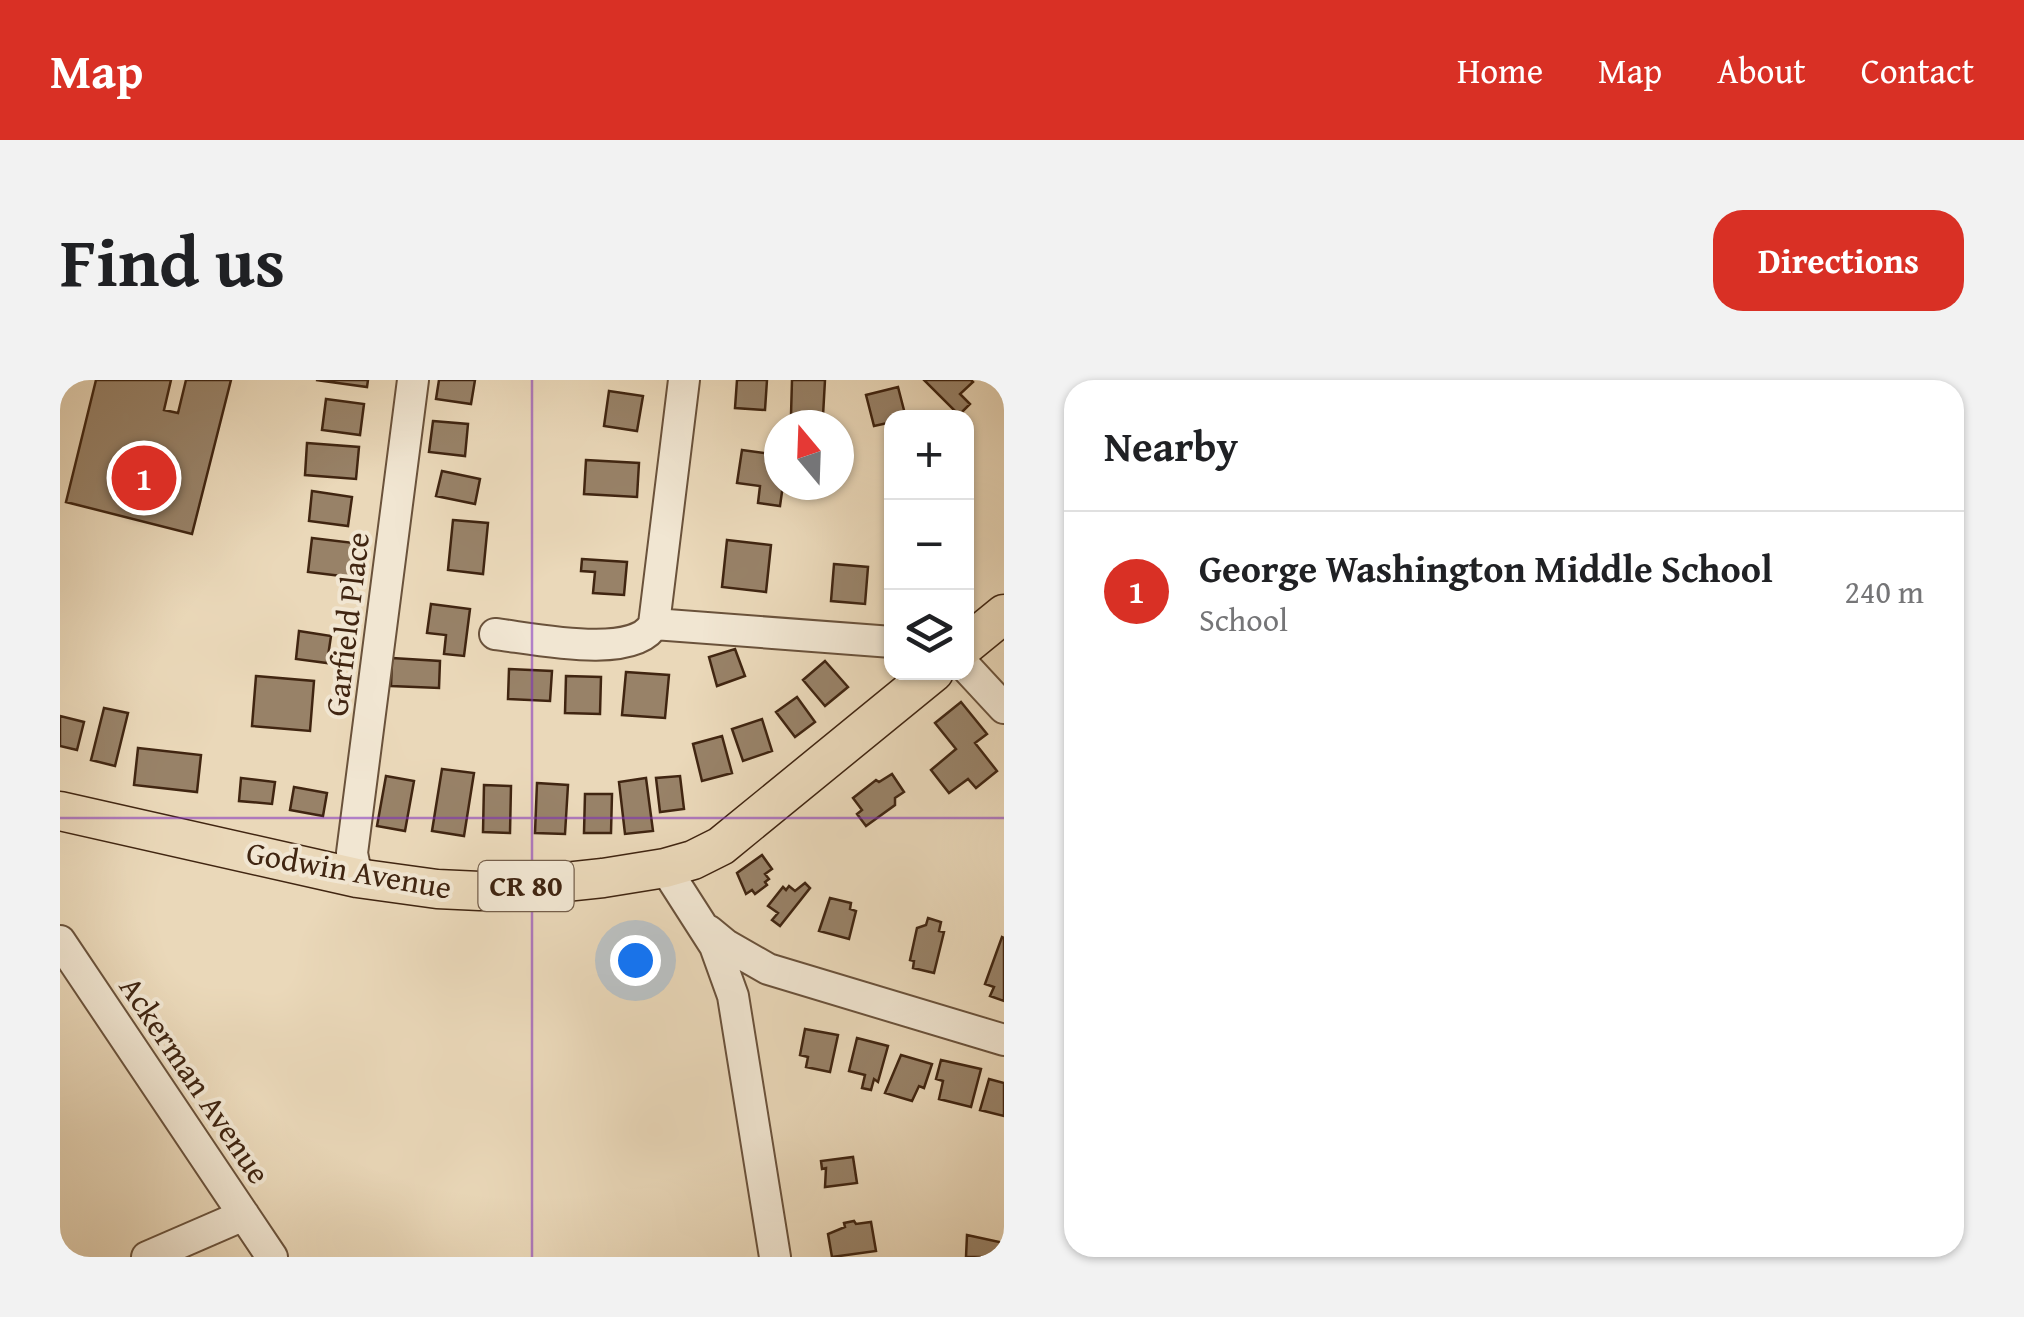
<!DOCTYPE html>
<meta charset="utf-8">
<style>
body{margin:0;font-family:"Gentium Book Plus",serif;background:#f2f2f2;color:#202124}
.controls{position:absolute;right:30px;top:30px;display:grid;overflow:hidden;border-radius:20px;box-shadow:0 2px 8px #0004}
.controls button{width:90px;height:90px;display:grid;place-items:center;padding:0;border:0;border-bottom:2px solid #e0e0e0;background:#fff;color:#202124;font:50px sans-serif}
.compass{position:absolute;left:704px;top:30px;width:90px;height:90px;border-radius:50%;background:#fff;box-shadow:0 2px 8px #0004;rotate:341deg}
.you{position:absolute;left:575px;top:580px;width:35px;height:35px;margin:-25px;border:8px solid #fff;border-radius:50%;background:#1a73e8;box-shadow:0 0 0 15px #1a73e833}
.badge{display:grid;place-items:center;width:65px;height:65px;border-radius:50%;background:#d93025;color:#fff;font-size:32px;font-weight:700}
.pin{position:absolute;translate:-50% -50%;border:5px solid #fff;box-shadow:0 2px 10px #0006}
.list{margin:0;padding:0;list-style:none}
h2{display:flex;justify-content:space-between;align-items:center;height:130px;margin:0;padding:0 40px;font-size:42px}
h2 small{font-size:32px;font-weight:400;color:#757577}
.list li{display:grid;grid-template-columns:65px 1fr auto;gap:30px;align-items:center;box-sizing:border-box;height:160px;padding:0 40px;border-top:2px solid #e0e0e0}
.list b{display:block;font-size:38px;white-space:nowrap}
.list p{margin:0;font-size:32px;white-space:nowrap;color:#757577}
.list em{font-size:32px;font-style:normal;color:#757577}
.icon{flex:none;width:55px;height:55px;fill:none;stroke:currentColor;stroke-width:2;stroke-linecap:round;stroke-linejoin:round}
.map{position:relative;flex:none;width:944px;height:877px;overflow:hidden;border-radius:30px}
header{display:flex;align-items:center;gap:60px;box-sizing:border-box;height:140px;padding:0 50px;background:#d93025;color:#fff}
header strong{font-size:48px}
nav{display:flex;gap:55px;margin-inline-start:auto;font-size:35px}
.intro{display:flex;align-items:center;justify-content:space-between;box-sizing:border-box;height:240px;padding:0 60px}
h1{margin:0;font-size:70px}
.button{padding:25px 45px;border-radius:30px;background:#d93025;color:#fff;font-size:35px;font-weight:700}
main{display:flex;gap:60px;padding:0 60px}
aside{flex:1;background:#fff;border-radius:30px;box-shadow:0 2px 8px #0004}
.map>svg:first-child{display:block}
.building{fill:#988268;stroke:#402511;stroke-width:2.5}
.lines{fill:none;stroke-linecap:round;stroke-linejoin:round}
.minor-casing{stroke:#6a523b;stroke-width:34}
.major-casing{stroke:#402511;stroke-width:41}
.minor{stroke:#f1e6d2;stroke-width:30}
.major{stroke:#ead8b9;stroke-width:38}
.grid{fill:none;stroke:#7b2cbf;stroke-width:2.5;stroke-opacity:0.55}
.labels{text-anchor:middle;stroke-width:8;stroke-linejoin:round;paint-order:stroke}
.shield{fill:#f1e6d2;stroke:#755f4b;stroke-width:2.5}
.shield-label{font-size:30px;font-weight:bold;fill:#402511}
.street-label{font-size:32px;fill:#402511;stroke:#f1e6d2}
</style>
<header>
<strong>Map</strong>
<nav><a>Home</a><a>Map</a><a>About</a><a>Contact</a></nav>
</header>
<div class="intro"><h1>Find us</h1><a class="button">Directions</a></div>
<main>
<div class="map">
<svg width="944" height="877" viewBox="0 0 944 877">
<rect width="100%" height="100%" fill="#ead8b9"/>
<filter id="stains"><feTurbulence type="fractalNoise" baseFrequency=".002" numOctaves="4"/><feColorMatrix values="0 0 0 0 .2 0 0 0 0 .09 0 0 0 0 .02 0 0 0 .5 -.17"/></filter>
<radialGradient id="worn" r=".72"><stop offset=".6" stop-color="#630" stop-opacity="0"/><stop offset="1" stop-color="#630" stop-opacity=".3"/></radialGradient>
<path class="building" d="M 36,0 L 111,0 L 104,30 L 118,33 L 126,0 L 171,0 L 132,154 L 6,122 Z
M 256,0 L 308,0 L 307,7 Z
M 379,0 L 415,0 L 411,24 L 376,19 Z
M 677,0 L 707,0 L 705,30 L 675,28 Z
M 732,0 L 765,0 L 763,36 L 731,35 Z
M 864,0 L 911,0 L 913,2 L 900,14 L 910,24 L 899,35 Z
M 838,7 L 846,38 L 832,38 L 832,42 L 814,46 L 806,15 Z
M 549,11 L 583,16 L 577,51 L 544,46 Z
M 266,19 L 304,24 L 300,55 L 262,50 Z
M 373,41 L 408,44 L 405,76 L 369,72 Z
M 247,63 L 299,67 L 296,99 L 245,95 Z
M 682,70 L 719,75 L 719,105 L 723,105 L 720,126 L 698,123 L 700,106 L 677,103 Z
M 526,80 L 579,83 L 577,117 L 524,114 Z
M 382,91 L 420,99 L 415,124 L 376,116 Z
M 252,111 L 292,117 L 288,146 L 249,141 Z
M 393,140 L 428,143 L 423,194 L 388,190 Z
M 252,158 L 294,163 L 290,197 L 248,192 Z
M 667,160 L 711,165 L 706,212 L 662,207 Z
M 522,179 L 567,182 L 564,215 L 533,213 L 535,192 L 521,191 Z
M 774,184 L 808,187 L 805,224 L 771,221 Z
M 371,224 L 410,229 L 404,276 L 384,274 L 386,255 L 367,253 Z
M 239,251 L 271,256 L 267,283 L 236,279 Z
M 675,269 L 685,296 L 657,306 L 649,277 Z
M 332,278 L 380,281 L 379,308 L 331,306 Z
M 765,281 L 788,307 L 765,326 L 743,300 Z
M 449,289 L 492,291 L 490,321 L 448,319 Z
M 566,292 L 609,295 L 605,338 L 562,335 Z
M 196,296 L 254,301 L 250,351 L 192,346 Z
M 506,296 L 541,297 L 540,334 L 505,333 Z
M 737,317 L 755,342 L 735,357 L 716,332 Z
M 901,322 L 927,354 L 915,363 L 937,391 L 916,408 L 908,399 L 889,413 L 871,390 L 896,369 L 875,343 Z
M 44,328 L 68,333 L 55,386 L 31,380 Z
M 0,336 L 24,342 L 17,370 L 0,366 Z
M 702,339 L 712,371 L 683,381 L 672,349 Z
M 662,356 L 672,393 L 642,401 L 633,364 Z
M 78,368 L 141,375 L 137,412 L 74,405 Z
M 382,389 L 414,393 L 404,456 L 372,451 Z
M 832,394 L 844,412 L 835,418 L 835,425 L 806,446 L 797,434 L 802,430 L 793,418 L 816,400 L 819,402 Z
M 326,396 L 354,401 L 345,451 L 317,446 Z
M 620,396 L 624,429 L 600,432 L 596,398 Z
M 181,398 L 215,402 L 212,424 L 179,421 Z
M 586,398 L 593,451 L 565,454 L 559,402 Z
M 477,403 L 508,405 L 505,454 L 475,453 Z
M 424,405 L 451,406 L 450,453 L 423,452 Z
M 234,407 L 267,413 L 263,436 L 230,430 Z
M 525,414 L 552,414 L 551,453 L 524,453 Z
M 702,475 L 712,489 L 705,494 L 709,499 L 705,502 L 707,505 L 695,514 L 692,510 L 686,514 L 677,493 Z
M 745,503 L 750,508 L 720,546 L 712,540 L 718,533 L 708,526 L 723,507 L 726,510 L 729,506 L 735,511 Z
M 770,518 L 791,523 L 790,529 L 796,531 L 789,559 L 759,551 Z
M 868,538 L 881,542 L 879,551 L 884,552 L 874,593 L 853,588 L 854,581 L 850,580 L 857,548 L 866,545 Z
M 942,557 L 944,558 L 944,621 L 930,616 L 934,607 L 925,604 Z
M 745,649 L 778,655 L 770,692 L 746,687 L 748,677 L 740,675 Z
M 797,658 L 828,666 L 818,702 L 814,699 L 811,710 L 802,708 L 805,695 L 789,691 Z
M 841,675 L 872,684 L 864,708 L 859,706 L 852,721 L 825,713 Z
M 881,680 L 921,689 L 911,727 L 879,719 L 883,701 L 876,699 Z
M 929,699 L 944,703 L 944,736 L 920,730 Z
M 793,777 L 797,803 L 765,807 L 766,788 L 762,789 L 761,781 Z
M 794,841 L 796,844 L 811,842 L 816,871 L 772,877 L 768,854 L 785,847 L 784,843 Z
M 907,855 L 944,863 L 944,877 L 906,877 Z"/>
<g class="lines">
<defs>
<path id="minor" d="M 624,0 L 594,244 L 832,262
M 435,254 C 471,258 575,281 594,244
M 906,287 L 944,328
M 605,488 L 655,566 L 673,616 L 715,877
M 297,498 L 292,473 L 353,0
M 649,551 L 666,565 L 708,589 L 944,660
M 0,561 L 212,877
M 87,877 L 184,835"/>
<path id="major" d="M 906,265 L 944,234
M 0,431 L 297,498 L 377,509 L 420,511 L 543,498 L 605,488 L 633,480 L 661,466 L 874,292"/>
</defs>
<use href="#minor" class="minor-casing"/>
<use href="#major" class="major-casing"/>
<use href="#minor" class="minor"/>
<use href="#major" class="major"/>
</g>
<path class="grid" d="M 472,0 L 472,877M 0,438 L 944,438"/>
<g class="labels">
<rect class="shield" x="418.5" y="481" width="95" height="50" rx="8"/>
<g class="shield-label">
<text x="466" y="516">CR 80</text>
</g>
<g class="street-label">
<text transform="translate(287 244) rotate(-83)" y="11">Garfield Place</text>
<text transform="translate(289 490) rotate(10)" y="11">Godwin Avenue</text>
<text transform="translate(135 700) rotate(56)" y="11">Ackerman Avenue</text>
</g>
</g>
<rect width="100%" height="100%" filter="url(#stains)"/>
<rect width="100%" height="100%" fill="url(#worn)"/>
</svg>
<div class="controls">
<button>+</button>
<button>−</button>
<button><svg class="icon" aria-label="layers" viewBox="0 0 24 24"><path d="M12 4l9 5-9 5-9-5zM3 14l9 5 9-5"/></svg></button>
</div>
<svg class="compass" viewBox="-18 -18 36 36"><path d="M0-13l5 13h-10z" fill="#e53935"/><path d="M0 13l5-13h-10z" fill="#757577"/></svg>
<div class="you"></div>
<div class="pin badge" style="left:84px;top:98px">1</div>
</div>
<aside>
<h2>Nearby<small></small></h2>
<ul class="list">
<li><span class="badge">1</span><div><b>George Washington Middle School</b><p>School</p></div><em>240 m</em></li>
</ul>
</aside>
</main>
